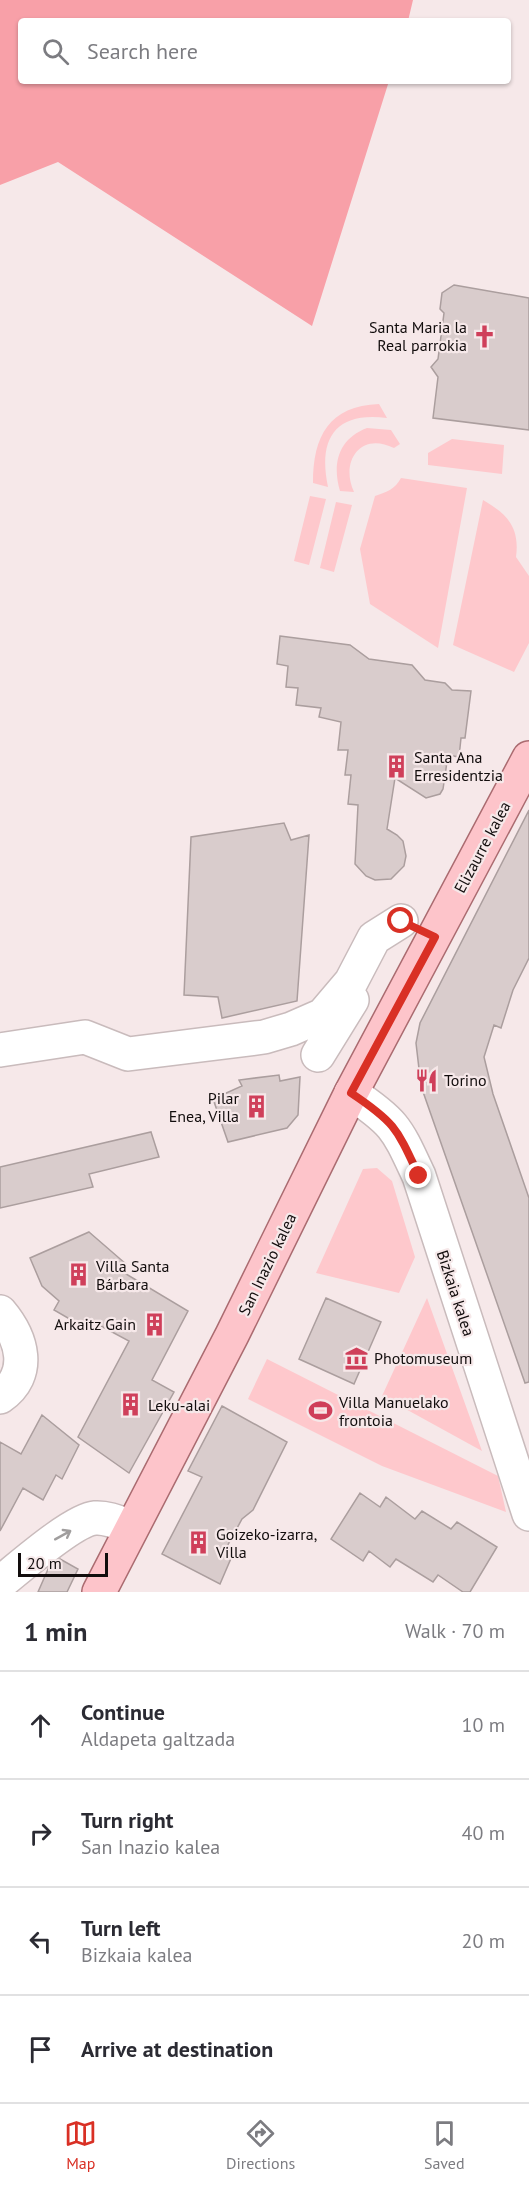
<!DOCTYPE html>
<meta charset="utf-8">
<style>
body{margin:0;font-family:"PT Sans",sans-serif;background:#f7f7f7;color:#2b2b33}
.scale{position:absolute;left:18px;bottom:15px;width:90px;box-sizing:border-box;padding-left:6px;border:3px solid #120d0d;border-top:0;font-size:16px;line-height:21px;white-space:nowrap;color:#120d0d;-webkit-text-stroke:4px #f6e8e9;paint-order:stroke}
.stop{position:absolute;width:18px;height:18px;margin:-14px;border:4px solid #d93025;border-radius:50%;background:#fff}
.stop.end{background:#d93025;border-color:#fff;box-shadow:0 2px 6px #0008}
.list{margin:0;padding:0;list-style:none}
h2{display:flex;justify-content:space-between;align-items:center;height:78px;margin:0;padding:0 24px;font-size:26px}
h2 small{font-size:20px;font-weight:400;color:#7c7c81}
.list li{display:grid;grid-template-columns:39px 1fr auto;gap:18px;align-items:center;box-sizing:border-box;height:108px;padding:0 24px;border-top:2px solid #e1e1e2}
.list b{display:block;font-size:22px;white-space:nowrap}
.list p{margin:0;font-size:20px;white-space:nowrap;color:#7c7c81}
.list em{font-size:20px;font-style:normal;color:#7c7c81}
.icon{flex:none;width:33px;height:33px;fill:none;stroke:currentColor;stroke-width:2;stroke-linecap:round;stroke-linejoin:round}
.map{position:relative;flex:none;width:529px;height:1592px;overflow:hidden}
.search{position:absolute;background:#fff;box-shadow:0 2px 4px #0004;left:18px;right:18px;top:18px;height:66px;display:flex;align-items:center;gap:15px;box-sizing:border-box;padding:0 21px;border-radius:6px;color:#7c7c81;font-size:22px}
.sheet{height:510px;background:#fff}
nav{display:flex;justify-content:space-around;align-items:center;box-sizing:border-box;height:84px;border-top:2px solid #e1e1e2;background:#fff;font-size:16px;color:#7c7c81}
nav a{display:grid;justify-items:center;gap:3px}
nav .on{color:#d93025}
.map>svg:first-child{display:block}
.green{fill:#fec8cc}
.forest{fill:#f8a0a8}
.building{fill:#d9cccc;stroke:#ab9e9e;stroke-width:1.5}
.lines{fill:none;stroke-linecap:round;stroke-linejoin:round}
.minor-casing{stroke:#c9bbbc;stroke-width:36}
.major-casing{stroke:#aa6b70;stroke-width:36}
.minor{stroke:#fff;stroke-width:33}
.major{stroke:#fdc4ca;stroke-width:33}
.oneway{stroke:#a09e9e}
.route{stroke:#d93025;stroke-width:8}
.labels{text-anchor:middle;stroke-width:4.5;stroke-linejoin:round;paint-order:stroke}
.poi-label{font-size:16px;fill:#120d0d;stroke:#f6e8e9;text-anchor:start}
.street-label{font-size:16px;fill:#120d0d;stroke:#f6e8e9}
</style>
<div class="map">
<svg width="529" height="1592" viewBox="0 0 529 1592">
<rect width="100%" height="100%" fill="#f6e8e9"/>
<path class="green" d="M 379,404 L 387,418 C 334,411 318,440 328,487 L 313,483 C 313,436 329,406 379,404 Z
M 367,428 L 391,430 L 400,444 L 394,448 C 360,431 340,462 354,492 L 340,491 C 332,464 338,439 367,428 Z
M 452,439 L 504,445 L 502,474 L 428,465 L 428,453 Z
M 401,478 L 467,488 L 438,648 L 370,604 L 360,549 L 375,496 C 387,492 395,489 401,478 Z
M 310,496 L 326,499 L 309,565 L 294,561 Z
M 483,500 C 507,514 520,527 516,557 L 529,576 L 529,643 L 514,672 L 453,645 Z
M 336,502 L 352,505 L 334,572 L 320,568 Z
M 377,1168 L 392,1181 L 415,1257 L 399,1293 L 316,1273 L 363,1169 Z
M 427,1298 L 482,1451 L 382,1396 Z
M 267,1359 L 498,1476 L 506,1512 L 382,1466 L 248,1399 Z"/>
<path class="forest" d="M 0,0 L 413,0 L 408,21 L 21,21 L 21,81 L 389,81 L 312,326 L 58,162 L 0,185 Z"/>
<path class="building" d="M 454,285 L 529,298 L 529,430 L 433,418 L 438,377 L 431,367 L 438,359 L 444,313 L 440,309 L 442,293 Z
M 280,636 L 350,645 L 369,659 L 412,665 L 425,680 L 445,683 L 452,690 L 471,691 L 465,738 L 461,738 L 459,757 L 448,755 L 443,789 L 440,794 L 426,798 L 395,778 L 387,829 L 397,835 L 403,841 L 406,856 L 404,866 L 391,879 L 375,880 L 366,876 L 355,864 L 358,805 L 348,804 L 351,775 L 345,775 L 348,750 L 338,750 L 341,722 L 319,717 L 321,708 L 296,705 L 298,688 L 286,687 L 288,666 L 277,664 Z
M 529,810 L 529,958 L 513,990 L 501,1028 L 494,1025 L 484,1057 L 493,1094 L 529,1198 L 529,1382 L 525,1383 L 421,1086 L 416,1043 L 420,1023 Z
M 284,823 L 291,840 L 309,835 L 297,1001 L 222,1018 L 218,997 L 184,995 L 191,837 Z
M 279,1075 L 280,1081 L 300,1077 L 298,1115 L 287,1128 L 228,1142 L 213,1099 L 242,1086 L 239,1080 Z
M 151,1132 L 159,1157 L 89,1174 L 93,1187 L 0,1208 L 0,1167 Z
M 89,1232 L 126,1264 L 121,1271 L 188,1311 L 152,1380 L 174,1392 L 129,1473 L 78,1437 L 129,1341 L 86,1318 L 80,1325 L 54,1310 L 59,1301 L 42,1286 L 30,1258 Z
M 326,1298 L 381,1322 L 354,1384 L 299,1359 Z
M 222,1406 L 287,1442 L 253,1510 L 242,1519 L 224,1552 L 232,1556 L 220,1584 L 162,1554 L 202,1477 L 188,1471 Z
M 42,1415 L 79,1445 L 62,1479 L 56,1475 L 43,1500 L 23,1488 L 0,1531 L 0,1442 L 21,1454 Z
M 360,1493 L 380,1507 L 386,1497 L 415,1519 L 422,1511 L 451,1529 L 457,1522 L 497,1547 L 470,1592 L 463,1592 L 438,1575 L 433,1582 L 396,1559 L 390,1567 L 369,1551 L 363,1561 L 331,1539 Z
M 60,1559 L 78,1569 L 67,1592 L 38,1592 L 49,1567 Z"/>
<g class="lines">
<defs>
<path id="minor" d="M 0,1050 L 85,1037 L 128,1054 L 264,1037 L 291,1029 L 323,1015 L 351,982 L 374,938 L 401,921
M 318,1055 L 352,1000
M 351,1093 C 396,1123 397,1129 419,1176 L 529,1514
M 0,1312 C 22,1338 33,1374 0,1397
M 0,1583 C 19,1568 73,1520 95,1518 C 107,1517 120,1523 131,1527"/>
<path id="major" d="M 99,1592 L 232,1335 L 351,1093 L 529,758"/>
</defs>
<use href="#minor" class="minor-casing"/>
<use href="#major" class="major-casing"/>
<use href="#minor" class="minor"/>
<use href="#major" class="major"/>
</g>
<defs><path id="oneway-shaft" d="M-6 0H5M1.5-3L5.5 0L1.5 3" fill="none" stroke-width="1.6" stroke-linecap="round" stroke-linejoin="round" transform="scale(1.5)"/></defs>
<use class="oneway" href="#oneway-shaft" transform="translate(63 1535) rotate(-29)"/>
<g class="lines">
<path class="route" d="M 401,921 L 435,937 L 351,1093 C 396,1123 397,1129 419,1176"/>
</g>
<defs>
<symbol id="church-bare" viewBox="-9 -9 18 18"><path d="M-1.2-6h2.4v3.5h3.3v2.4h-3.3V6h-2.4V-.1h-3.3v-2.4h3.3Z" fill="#cf3f5a" stroke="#f6e8e9" stroke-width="2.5" paint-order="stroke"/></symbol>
<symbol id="building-bare" viewBox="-9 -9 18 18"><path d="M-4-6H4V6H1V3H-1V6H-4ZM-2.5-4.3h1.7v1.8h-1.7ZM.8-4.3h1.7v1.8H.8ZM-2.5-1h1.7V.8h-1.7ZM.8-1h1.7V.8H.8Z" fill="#cf3f5a" stroke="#f6e8e9" stroke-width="2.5" paint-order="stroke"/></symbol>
<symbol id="restaurant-bare" viewBox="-9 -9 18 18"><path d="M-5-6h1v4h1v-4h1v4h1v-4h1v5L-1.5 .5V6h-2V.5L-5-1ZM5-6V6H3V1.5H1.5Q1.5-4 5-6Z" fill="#cf3f5a" stroke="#f6e8e9" stroke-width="2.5" paint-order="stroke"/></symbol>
<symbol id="museum-bare" viewBox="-9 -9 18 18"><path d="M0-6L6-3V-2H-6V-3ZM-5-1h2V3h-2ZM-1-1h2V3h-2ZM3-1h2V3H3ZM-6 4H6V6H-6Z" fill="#cf3f5a" stroke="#f6e8e9" stroke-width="2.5" paint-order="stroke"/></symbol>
<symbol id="stadium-bare" viewBox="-9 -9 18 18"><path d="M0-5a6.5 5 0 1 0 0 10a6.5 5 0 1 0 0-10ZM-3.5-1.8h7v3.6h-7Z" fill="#cf3f5a" stroke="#f6e8e9" stroke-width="2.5" paint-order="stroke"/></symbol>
</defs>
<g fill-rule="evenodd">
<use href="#church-bare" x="468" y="320" width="33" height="33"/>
<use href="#building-bare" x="380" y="750" width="33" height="33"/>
<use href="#restaurant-bare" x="410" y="1064" width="33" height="33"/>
<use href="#building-bare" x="240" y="1090" width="33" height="33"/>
<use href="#building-bare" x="62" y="1258" width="33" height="33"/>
<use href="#building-bare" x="138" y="1308" width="33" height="33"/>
<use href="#museum-bare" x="340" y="1342" width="33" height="33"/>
<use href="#building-bare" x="114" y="1388" width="33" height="33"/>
<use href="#stadium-bare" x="304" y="1394" width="33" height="33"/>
<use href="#building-bare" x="182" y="1526" width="33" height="33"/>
</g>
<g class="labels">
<g class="poi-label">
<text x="467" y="333" text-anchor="end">Santa Maria la<tspan x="467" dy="18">Real parrokia</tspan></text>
<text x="414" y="763">Santa Ana<tspan x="414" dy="18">Erresidentzia</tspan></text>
<text x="444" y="1086">Torino</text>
<text x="239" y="1104" text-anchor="end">Pilar<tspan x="239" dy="18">Enea, Villa</tspan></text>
<text x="96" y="1272">Villa Santa<tspan x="96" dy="18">Bárbara</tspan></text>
<text x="136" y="1330" text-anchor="end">Arkaitz Gain</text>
<text x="374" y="1364">Photomuseum</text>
<text x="339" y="1408">Villa Manuelako<tspan x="339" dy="18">frontoia</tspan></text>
<text x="148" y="1411">Leku-alai</text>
<text x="216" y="1540">Goizeko-izarra,<tspan x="216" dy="18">Villa</tspan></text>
</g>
<g class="street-label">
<text transform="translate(482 847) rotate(-62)" y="6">Elizaurre kalea</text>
<text transform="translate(267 1264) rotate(-64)" y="6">San Inazio kalea</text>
<text transform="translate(456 1293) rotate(72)" y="6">Bizkaia kalea</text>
</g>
</g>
</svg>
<div class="scale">20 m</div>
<div class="stop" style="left:401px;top:921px"></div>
<div class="stop end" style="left:419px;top:1176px"></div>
<div class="search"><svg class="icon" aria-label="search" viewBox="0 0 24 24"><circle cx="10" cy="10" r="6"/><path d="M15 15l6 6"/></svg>Search here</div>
</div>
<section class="sheet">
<h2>1 min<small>Walk · 70 m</small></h2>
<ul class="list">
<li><svg class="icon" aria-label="ahead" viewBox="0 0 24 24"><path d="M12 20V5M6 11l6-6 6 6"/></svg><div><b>Continue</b><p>Aldapeta galtzada</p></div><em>10 m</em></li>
<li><svg class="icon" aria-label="right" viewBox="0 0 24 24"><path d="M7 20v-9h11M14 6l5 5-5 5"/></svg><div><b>Turn right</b><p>San Inazio kalea</p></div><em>40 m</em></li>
<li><svg class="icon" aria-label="left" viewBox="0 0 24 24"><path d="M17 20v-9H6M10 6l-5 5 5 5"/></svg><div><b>Turn left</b><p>Bizkaia kalea</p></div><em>20 m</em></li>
<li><svg class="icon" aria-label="arrive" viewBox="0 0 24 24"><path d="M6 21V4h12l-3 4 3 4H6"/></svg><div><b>Arrive at destination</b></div></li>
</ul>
</section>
<nav>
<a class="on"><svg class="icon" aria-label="map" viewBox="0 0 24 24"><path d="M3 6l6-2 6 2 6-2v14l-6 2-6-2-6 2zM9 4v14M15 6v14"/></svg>Map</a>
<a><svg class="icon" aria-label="directions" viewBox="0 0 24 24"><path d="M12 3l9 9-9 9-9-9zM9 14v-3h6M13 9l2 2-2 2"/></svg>Directions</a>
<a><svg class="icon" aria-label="saved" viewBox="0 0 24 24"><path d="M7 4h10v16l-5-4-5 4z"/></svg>Saved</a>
</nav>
